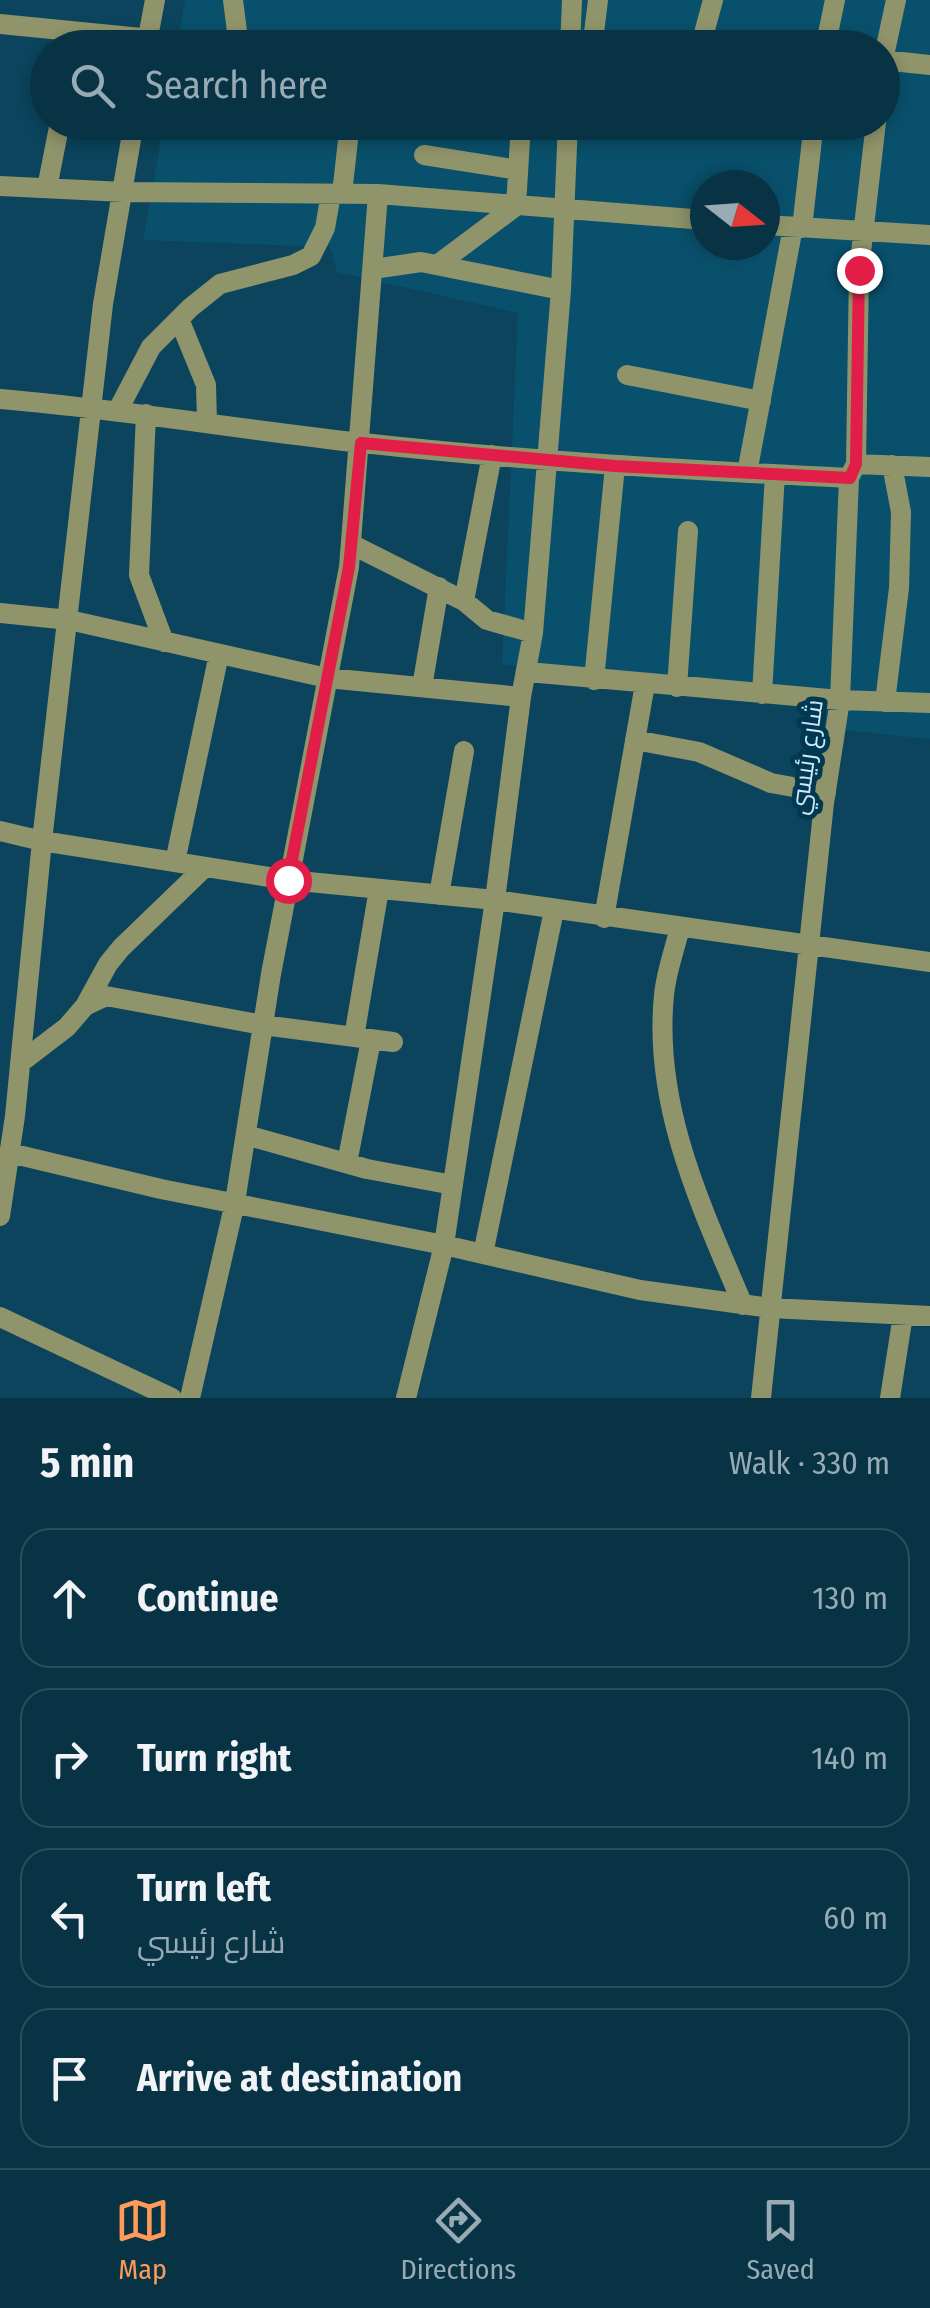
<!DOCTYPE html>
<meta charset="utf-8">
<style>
body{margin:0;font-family:"Fira Sans Condensed",Cairo,sans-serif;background:#163f50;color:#f1f3f6}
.compass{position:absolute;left:690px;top:170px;width:90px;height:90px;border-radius:50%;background:#083345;box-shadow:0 5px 15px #0003;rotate:107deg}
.stop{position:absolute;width:30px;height:30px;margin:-22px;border:8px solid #e11d48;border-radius:50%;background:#fff}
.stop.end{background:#e11d48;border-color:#fff;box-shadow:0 2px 10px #0008}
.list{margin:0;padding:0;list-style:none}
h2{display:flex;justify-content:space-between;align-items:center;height:130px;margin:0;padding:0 40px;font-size:42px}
h2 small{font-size:32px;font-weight:400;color:#98aab3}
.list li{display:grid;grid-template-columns:65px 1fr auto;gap:30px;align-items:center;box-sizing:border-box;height:140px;margin:0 20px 20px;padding:0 20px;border:2px solid #294e5e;border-radius:30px}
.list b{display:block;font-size:38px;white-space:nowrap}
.list p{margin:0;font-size:32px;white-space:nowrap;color:#98aab3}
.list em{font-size:32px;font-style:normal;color:#98aab3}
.icon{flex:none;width:55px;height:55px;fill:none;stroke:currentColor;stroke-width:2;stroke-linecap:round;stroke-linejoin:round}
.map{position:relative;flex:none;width:930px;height:1398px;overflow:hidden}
.search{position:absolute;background:#083345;box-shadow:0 5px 15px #0003;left:30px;right:30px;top:30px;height:110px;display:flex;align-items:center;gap:25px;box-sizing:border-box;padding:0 35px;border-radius:55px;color:#98aab3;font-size:38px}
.sheet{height:770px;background:#083345}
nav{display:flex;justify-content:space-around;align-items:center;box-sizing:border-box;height:140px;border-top:2px solid #294e5e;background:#083345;font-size:28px;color:#98aab3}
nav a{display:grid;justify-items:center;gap:5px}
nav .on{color:#ff9b59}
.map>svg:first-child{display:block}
.built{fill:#09506c;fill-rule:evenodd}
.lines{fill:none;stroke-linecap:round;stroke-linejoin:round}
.street{stroke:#90946a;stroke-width:20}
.route{stroke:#e11d48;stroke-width:12}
.labels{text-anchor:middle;stroke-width:10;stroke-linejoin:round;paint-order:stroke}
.street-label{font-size:25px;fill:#cfe9f8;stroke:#003951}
</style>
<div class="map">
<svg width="930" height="1398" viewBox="0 0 930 1398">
<rect width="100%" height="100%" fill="#0b445c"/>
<path class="built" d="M 185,0 L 930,0 L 930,739 L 824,728 L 820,689 L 502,665 L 518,313 L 337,272 L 330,247 L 143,240 L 164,123 L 882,122 L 882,48 L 177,47 ZM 705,185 L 765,185 L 765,245 L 705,245 Z"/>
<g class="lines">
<path class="street" d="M 233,0 L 239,47
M 598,0 L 593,41 L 596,46 L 605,48
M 0,24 L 242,48
M 146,48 L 155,0
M 570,48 L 572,0
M 700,48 L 713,0
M 825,48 L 835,0
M 883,60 L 930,65
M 882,65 L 896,0
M 424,155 L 518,170
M 0,186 L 124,192 L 378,194 L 705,220
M 47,188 L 60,122
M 342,194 L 350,122
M 765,225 L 930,235
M 802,228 L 814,122
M 437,265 L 516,206 L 520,140
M 373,269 L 421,262 L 561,290
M 179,319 L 206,385 L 207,422
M 627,375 L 761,401
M 0,399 C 122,409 242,430 363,443 C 525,461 687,470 849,478
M 118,410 L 151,347 L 190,308 L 220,284 L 293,265 L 311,256 L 325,228 L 331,194
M 146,414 L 139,575 L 164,642
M 856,464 L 930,467
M 747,473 L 793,227
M 351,544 L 464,601 L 487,620 L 533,633
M 464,601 L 492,455
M 0,613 L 69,620 L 327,678 L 521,697
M 528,672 L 840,700 L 930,703
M 594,680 L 615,466
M 422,687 L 439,587
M 677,687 L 688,531
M 762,694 L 775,474
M 885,702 L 899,588 L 901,512 L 892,465
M 635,740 L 699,752 L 771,783 L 826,793
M 0,831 L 42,841 L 288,880 L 495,900 L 930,962
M 175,862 L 219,654
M 439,895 L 464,751
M 604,918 L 645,684
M 680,927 C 675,949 666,972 664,995 C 653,1106 701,1206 743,1305
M 85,1006 L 108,964 L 121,948 L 205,867
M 354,1037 L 379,889
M 20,1063 L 67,1027 L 85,1006 L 106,996 L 263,1025 L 393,1042
M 246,1135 L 367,1169 L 453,1185
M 10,1153 L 161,1189 L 444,1245 L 640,1290 L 771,1308 L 930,1316
M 347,1163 L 371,1040
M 0,1216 L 15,1116 L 42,841 L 103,304 L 134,122
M 483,1254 L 554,910
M 0,1317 L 172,1398
M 190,1398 L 235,1202 L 271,974 L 349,567 L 378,194
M 406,1398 L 444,1245 L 495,900 L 521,697 L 533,633 L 561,290 L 568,122
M 761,1398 L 824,803 L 840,700 L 849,478 L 856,464 L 859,270 L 876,122
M 890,1398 L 903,1315"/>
</g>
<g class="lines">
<path class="route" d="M 288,880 L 349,567 L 361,443 L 615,466 L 850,478 L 856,464 L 859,270"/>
</g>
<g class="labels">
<g class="street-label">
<text transform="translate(806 757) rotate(-82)" y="9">شارع رئيسي</text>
</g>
</g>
</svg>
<svg class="compass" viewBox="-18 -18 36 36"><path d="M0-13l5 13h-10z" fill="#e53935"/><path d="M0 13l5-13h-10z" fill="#98aab3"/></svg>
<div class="stop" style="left:288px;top:880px"></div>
<div class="stop end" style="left:859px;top:270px"></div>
<div class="search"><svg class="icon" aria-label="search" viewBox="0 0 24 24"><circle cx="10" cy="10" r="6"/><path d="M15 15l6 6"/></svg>Search here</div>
</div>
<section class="sheet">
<h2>5 min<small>Walk · 330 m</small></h2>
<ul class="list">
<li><svg class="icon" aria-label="ahead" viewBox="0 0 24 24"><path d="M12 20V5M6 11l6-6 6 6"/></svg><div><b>Continue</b></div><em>130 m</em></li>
<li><svg class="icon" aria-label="right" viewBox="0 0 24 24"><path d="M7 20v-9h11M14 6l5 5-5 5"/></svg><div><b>Turn right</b></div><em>140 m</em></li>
<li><svg class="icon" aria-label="left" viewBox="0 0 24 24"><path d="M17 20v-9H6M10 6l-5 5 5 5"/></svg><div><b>Turn left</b><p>شارع رئيسي</p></div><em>60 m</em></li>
<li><svg class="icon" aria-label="arrive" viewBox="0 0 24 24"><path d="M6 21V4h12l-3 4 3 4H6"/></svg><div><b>Arrive at destination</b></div></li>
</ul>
</section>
<nav>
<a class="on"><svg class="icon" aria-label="map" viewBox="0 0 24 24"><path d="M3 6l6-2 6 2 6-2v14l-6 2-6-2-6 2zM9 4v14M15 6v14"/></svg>Map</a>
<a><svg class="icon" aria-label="directions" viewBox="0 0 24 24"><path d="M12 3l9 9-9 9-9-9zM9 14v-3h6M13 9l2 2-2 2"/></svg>Directions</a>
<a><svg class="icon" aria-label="saved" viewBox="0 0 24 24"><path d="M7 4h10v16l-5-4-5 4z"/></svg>Saved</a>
</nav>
